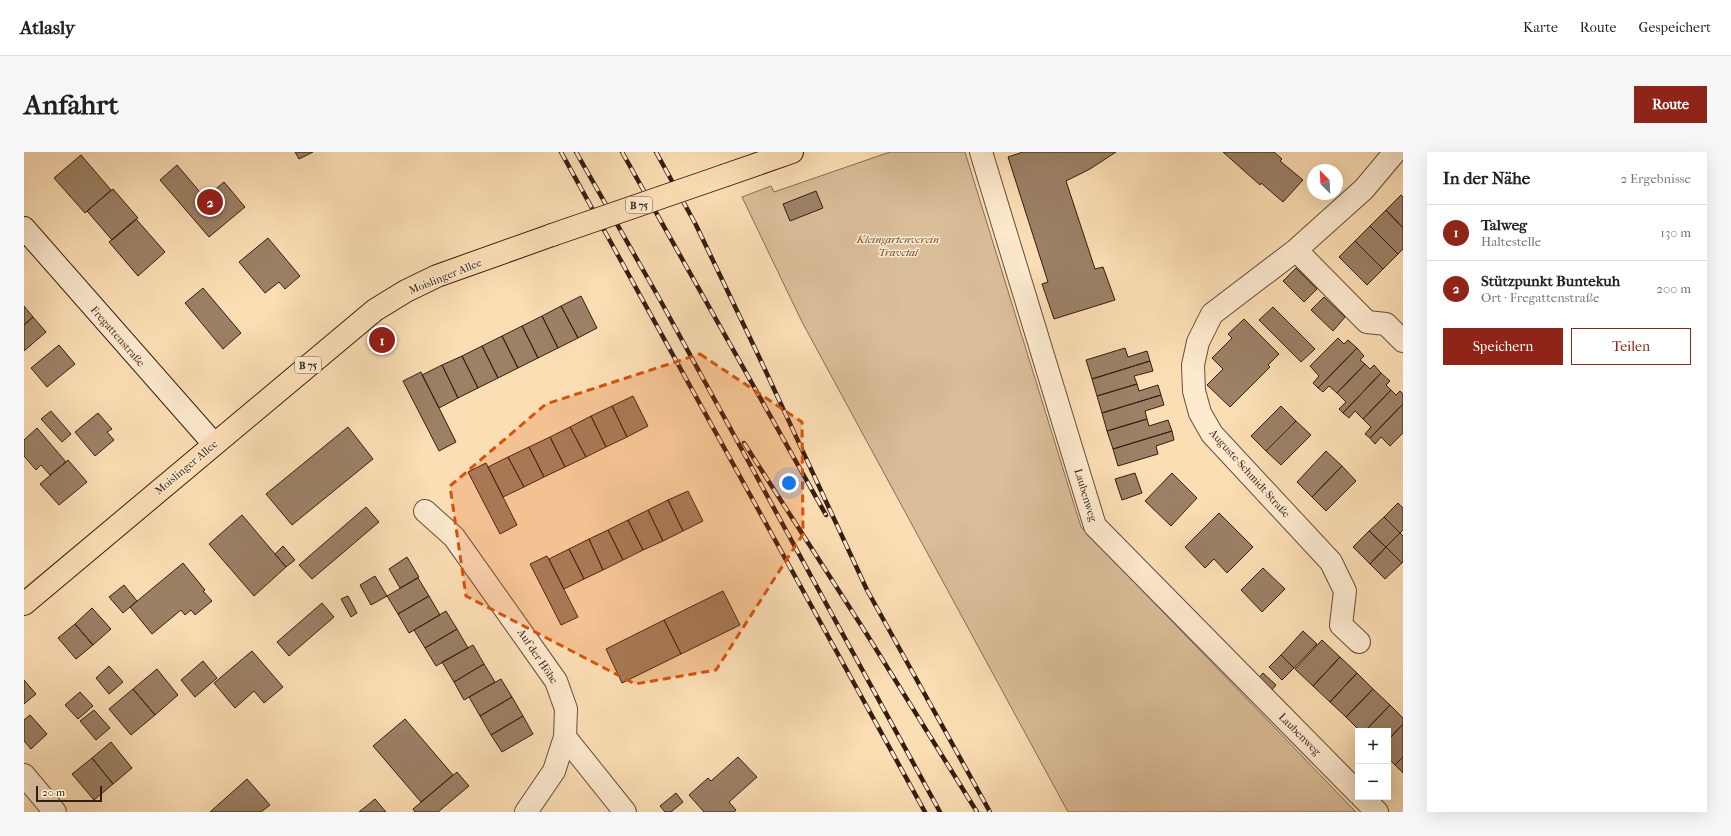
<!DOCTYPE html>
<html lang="de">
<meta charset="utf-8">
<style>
body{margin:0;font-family:"IM FELL French Canon",serif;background:#f6f6f6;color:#222}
.controls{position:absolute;right:12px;bottom:12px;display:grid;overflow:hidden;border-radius:0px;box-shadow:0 4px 16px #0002}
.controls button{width:36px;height:36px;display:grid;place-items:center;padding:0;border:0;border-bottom:1px solid #e0e0e0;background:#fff;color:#222;font:20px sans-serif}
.compass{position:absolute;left:1283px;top:12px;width:36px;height:36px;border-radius:50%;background:#fff;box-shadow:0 4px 16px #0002;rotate:336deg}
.scale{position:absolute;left:12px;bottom:10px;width:66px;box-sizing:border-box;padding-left:4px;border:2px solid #341d11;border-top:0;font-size:11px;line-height:14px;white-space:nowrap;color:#341d11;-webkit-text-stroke:3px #fdeacf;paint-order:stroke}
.you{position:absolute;left:765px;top:331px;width:14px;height:14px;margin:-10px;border:3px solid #fff;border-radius:50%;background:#1a73e8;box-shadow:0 0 0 6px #1a73e833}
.badge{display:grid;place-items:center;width:26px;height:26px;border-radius:50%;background:#8f2418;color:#fff;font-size:13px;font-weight:700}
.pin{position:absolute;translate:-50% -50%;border:2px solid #fff;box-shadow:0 1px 4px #0006}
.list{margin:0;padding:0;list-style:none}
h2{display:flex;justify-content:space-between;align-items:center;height:52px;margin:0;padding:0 16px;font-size:17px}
h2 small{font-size:13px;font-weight:400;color:#767676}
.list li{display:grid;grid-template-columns:26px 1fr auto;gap:12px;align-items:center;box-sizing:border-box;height:56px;padding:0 16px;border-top:1px solid #e0e0e0}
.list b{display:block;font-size:15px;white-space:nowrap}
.list p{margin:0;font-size:13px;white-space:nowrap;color:#767676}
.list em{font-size:13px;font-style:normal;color:#767676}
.actions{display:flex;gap:8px;padding:12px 16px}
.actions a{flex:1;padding:9px 0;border:1px solid #8f2418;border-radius:0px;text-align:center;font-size:14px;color:#8f2418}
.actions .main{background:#8f2418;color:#fff}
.map{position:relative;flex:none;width:1379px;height:660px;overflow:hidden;border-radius:0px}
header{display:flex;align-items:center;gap:24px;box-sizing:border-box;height:56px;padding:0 20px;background:#fff;border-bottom:1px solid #e0e0e0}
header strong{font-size:19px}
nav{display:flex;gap:22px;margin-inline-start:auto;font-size:14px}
.intro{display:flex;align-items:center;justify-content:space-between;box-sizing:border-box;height:96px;padding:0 24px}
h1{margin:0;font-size:28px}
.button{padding:10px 18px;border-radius:0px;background:#8f2418;color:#fff;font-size:14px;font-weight:700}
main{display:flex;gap:24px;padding:0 24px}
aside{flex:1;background:#fff;border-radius:0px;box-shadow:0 4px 16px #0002}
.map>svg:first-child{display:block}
.green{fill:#dabd99;stroke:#876d55}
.building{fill:#9c8166;stroke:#341d11}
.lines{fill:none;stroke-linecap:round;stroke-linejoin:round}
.street-casing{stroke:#664d3a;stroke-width:24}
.secondary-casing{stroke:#341d11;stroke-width:24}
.primary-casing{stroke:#341d11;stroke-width:24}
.street{stroke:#fdeacf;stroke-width:22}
.secondary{stroke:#fdeacf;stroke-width:22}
.primary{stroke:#fcdeb5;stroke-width:22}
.rail-casing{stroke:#341d11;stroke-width:4.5}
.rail{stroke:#fdeacf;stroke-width:3;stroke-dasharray:9;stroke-linecap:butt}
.primary-bridge-casing{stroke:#341d11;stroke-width:24;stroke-linecap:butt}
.primary-bridge{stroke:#fcdeb5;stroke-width:22}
.marked{fill:#d6530c;fill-opacity:0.2;stroke:#d6530c;stroke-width:3;stroke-dasharray:8 5;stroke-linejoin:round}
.labels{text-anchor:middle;stroke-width:3;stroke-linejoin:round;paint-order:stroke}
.shield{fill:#fdeacf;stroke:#705a4a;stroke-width:1}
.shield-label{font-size:10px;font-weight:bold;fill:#341d11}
.park-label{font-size:11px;font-style:italic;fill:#664d3a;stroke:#fdeacf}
.street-label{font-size:11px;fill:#341d11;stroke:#fdeacf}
</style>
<header>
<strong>Atlasly</strong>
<nav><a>Karte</a><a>Route</a><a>Gespeichert</a></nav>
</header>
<div class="intro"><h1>Anfahrt</h1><a class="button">Route</a></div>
<main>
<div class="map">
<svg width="1379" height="660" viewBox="0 0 1379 660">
<rect width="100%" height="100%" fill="#fcdeb5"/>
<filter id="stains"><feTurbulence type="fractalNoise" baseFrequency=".005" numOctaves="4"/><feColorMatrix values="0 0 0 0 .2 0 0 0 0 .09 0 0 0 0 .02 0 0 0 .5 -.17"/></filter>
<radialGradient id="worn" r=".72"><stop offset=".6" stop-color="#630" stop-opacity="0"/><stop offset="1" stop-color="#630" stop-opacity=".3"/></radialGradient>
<path class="green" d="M 866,0 L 941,0 L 1057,375 L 1332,660 L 1044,660 L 778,170 L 718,45 L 747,34 L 750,40 Z"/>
<path class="building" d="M 271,0 L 289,0 L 275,7 Z
M 999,0 L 1092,0 L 1066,17 L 1042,29 L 1071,117 L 1079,115 L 1091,148 L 1030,167 L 1018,132 L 1024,130 L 984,5 Z
M 1199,0 L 1250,0 L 1258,7 L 1256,9 L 1279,28 L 1259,50 L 1237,31 L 1236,33 Z
M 57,3 L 87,38 L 61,61 L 30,26 Z
M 153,13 L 181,46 L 200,30 L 221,55 L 185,85 L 136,28 Z
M 89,37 L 114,66 L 88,88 L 63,59 Z
M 792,39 L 799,56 L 766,69 L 759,52 Z
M 1377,43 L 1379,45 L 1379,76 L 1362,58 Z
M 1362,58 L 1379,76 L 1379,97 L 1374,102 L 1346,74 Z
M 112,67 L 141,100 L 114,124 L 85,90 Z
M 1346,74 L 1374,102 L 1359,117 L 1331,89 Z
M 244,86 L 276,124 L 261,137 L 255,130 L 241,141 L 215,110 Z
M 1331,89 L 1359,117 L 1343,133 L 1315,105 Z
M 1272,116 L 1293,137 L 1280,150 L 1259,129 Z
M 179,136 L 217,181 L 199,197 L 161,151 Z
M 557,144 L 573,176 L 554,186 L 537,154 Z
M 1300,145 L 1321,165 L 1309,179 L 1287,158 Z
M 0,154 L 9,165 L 0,173 Z
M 537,154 L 554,186 L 534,196 L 518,164 Z
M 1249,155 L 1291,197 L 1277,210 L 1235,168 Z
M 518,164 L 534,196 L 514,206 L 498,174 Z
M 9,165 L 22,180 L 0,199 L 0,173 Z
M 1220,167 L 1255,202 L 1244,213 L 1246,215 L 1206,255 L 1183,233 L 1199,217 L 1188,206 L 1208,186 L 1204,182 Z
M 498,174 L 514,206 L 494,216 L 478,184 Z
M 478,184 L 494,216 L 474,226 L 458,194 Z
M 1314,186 L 1320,192 L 1324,188 L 1333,196 L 1294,236 L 1289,231 L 1295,224 L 1286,214 Z
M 35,193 L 51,212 L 23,235 L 7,216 Z
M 458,194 L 474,226 L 454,236 L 438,204 Z
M 1101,196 L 1104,205 L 1123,199 L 1126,209 L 1068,227 L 1062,208 Z
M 1333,196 L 1340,204 L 1336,208 L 1341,212 L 1313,241 L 1305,234 L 1299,240 L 1294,236 Z
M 438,204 L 454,236 L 434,246 L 418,213 Z
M 1126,209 L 1129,219 L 1110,224 L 1113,232 L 1073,244 L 1068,227 Z
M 1341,212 L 1346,217 L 1350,213 L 1357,221 L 1319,261 L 1315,257 L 1322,250 L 1313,241 Z
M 418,213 L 434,246 L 415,256 L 398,223 Z
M 397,220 L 432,290 L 415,299 L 379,229 Z
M 1357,221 L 1366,229 L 1362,233 L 1367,238 L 1339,267 L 1331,259 L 1325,266 L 1319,261 Z
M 1113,232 L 1115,239 L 1134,233 L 1137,243 L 1078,261 L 1073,244 Z
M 1367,238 L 1372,243 L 1376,239 L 1379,242 L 1379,252 L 1346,286 L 1341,282 L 1347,275 L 1339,267 Z
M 1137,243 L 1140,253 L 1121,259 L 1123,267 L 1083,279 L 1078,261 Z
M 609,244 L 624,274 L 603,285 L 588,254 Z
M 1379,252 L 1379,281 L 1366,294 L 1357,285 L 1351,292 L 1346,286 Z
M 588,254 L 603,285 L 582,295 L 567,264 Z
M 1257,254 L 1272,269 L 1242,299 L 1227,284 Z
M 27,259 L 47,282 L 38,290 L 17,267 Z
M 74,261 L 88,277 L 83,280 L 90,288 L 71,304 L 51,280 Z
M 567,264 L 582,295 L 562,305 L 546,275 Z
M 1123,267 L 1125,274 L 1144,268 L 1148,279 L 1089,297 L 1083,279 Z
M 1272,269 L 1287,283 L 1257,313 L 1242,299 Z
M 324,275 L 349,307 L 268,373 L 242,342 Z
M 546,275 L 562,305 L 541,315 L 526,285 Z
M 13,276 L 42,310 L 26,323 L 17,313 L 12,318 L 0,304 L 0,288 Z
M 1148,279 L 1150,288 L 1132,294 L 1134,302 L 1094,314 L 1089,297 Z
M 526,285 L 541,315 L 520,325 L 505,295 Z
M 505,295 L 520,325 L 500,335 L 484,305 Z
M 1302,299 L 1318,314 L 1288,345 L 1273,330 Z
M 484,305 L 500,335 L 479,345 L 464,315 Z
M 44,308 L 63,330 L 35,353 L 16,332 Z
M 462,311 L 493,373 L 476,382 L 444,320 Z
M 1318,314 L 1332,329 L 1302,359 L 1288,345 Z
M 1111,321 L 1118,341 L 1098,348 L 1091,327 Z
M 1148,321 L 1173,346 L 1147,374 L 1121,349 Z
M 664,339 L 679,369 L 659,379 L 644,348 Z
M 644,348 L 659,379 L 639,389 L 624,358 Z
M 1374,351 L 1379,356 L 1379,378 L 1376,381 L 1360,365 Z
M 342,355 L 355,370 L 288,427 L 275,413 Z
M 624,358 L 639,389 L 619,398 L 604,368 Z
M 1195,361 L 1229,395 L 1203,421 L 1190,407 L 1181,416 L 1161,395 Z
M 218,363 L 262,415 L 230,444 L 185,392 Z
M 1360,365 L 1376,381 L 1362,395 L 1345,379 Z
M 604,368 L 619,398 L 599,408 L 584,378 Z
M 584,378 L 599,408 L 579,418 L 565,387 Z
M 1345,379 L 1362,395 L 1346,412 L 1329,395 Z
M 1376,381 L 1379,384 L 1379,409 L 1378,411 L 1362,395 Z
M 565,387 L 579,418 L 560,427 L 545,397 Z
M 259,394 L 271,408 L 262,415 L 251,402 Z
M 1362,395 L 1378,411 L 1361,427 L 1346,412 Z
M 545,397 L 560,427 L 540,437 L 525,407 Z
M 523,404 L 554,465 L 537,473 L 506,412 Z
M 383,405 L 395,425 L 376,436 L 365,417 Z
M 159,411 L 181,438 L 179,439 L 188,449 L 171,463 L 167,458 L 161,463 L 157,458 L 128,482 L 106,455 Z
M 1239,416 L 1261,437 L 1238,460 L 1217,438 Z
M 351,424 L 363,444 L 347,453 L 336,433 Z
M 394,426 L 405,444 L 374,462 L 363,444 Z
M 100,433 L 113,449 L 99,461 L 85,445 Z
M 699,439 L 716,473 L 657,502 L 640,468 Z
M 324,444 L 333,461 L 327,465 L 317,447 Z
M 405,444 L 416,463 L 385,481 L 374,462 Z
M 298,451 L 310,465 L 265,504 L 253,490 Z
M 68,456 L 87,477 L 69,493 L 51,472 Z
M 422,459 L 433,477 L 401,496 L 390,478 Z
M 640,468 L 657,502 L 598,531 L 582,497 Z
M 51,472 L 69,493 L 52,507 L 34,486 Z
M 433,477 L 444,496 L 412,514 L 401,496 Z
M 1279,479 L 1293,492 L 1270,516 L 1257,503 Z
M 1298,488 L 1316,505 L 1289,534 L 1271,517 Z
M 449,493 L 460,512 L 430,530 L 418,510 Z
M 228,499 L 259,535 L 240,551 L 230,539 L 211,556 L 190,531 Z
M 1257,503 L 1270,516 L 1258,528 L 1245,515 Z
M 1316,505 L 1333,521 L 1306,550 L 1289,534 Z
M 179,509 L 193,526 L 171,545 L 157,528 Z
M 460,512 L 471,530 L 440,548 L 430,530 Z
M 85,514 L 99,530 L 85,542 L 72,526 Z
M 133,517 L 154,543 L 131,563 L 109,537 Z
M 1239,521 L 1252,533 L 1247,539 L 1234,526 Z
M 1333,521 L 1349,537 L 1322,565 L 1306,550 Z
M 477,527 L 488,545 L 456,564 L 445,545 Z
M 0,528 L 12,542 L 0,552 Z
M 109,537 L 131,563 L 107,583 L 85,557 Z
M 1349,537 L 1366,553 L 1341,579 L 1336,579 L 1322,565 Z
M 56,540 L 69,554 L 54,567 L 41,553 Z
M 488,545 L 499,564 L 467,583 L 456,564 Z
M 1366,553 L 1379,566 L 1379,572 L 1364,588 L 1364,579 L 1341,579 Z
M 70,558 L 86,576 L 72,588 L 56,569 Z
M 6,563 L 23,582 L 7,597 L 0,589 L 0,568 Z
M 499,564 L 509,582 L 478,600 L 467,583 Z
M 381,567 L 429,623 L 397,650 L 349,594 Z
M 1379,572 L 1379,605 L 1371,613 L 1364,606 L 1364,588 Z
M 87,590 L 108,616 L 89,632 L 68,606 Z
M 714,605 L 733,625 L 705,650 L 712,658 L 710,660 L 680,660 L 665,643 L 684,626 L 687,629 Z
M 1379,605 L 1379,621 L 1371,613 Z
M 68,606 L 89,632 L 70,648 L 48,622 Z
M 433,620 L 445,634 L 414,660 L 391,660 L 389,657 Z
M 223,627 L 246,653 L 237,660 L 186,660 Z
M 652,641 L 659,650 L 647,660 L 641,660 L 636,654 Z
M 351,647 L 362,660 L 335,660 Z"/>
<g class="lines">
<defs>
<path id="street" d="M 957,0 L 1071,374 L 1334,641
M 1272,98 L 1343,170 L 1362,172 L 1379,189
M 401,359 L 430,385 L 532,529 L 542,557 L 541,585 L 530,619 L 502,660
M 1335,490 L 1317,473 L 1321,439 L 1307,410 L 1188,282 L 1176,261 L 1170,239 L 1169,213 L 1174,190 L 1188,162 L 1272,98 L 1340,37 L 1371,0
M 541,585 L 601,660
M 0,623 L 31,660
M 1338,645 L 1353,660"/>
<path id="secondary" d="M 0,76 L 190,292"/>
<path id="primary" d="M 702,23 L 768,0
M 0,452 L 351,158 L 382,139 L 413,124 L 528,83"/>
</defs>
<use href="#street" class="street-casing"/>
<use href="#secondary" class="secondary-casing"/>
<use href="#primary" class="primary-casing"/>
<use href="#street" class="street"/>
<use href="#secondary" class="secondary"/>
<use href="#primary" class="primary"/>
<defs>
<path id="rail" d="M 537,0 L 901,660
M 552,0 L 635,146 L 916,660
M 598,0 L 802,363
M 632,0 L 672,73 L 737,209 L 843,438 L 966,660
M 720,291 L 842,481 L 953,660"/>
</defs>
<use href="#rail" class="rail-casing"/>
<use href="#rail" class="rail"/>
<defs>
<path id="primary-bridge" d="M 528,83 L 702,23"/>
</defs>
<use href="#primary-bridge" class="primary-bridge-casing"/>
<use href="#primary-bridge" class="primary-bridge"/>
</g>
<path class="marked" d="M 676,202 L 778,270 L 779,382 L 692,518 L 611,532 L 442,444 L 426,334 L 522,252 Z"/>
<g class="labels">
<g class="shield">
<rect x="602" y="45" width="26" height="16" rx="3"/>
<rect x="271" y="205" width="26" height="16" rx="3"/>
</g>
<g class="shield-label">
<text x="615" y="57">B 75</text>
<text x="284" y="217">B 75</text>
</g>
<g class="park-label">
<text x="874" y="91">Kleingartenverein<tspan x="874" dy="13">Travetal</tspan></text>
</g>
<g class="street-label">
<text transform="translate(421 124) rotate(-22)" y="4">Moislinger Allee</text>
<text transform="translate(94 184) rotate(49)" y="4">Fregattenstraße</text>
<text transform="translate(162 315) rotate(-40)" y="4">Moislinger Allee</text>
<text transform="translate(1226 321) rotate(48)" y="4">Auguste-Schmidt-Straße</text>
<text transform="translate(1062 343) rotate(73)" y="4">Laubenweg</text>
<text transform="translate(514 504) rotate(56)" y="4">Auf der Höhe</text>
<text transform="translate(1276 582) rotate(45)" y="4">Laubenweg</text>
</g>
</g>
<rect width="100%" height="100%" filter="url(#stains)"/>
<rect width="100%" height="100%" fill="url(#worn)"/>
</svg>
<div class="controls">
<button>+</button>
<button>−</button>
</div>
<svg class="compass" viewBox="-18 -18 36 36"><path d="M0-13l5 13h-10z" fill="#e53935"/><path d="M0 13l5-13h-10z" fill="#767676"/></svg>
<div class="scale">20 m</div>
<div class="you"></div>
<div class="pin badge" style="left:358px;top:188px">1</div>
<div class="pin badge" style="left:186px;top:50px">2</div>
</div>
<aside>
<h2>In der Nähe<small>2 Ergebnisse</small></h2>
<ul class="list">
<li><span class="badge">1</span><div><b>Talweg</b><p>Haltestelle</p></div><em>130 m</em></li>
<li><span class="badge">2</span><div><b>Stützpunkt Buntekuh</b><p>Ort · Fregattenstraße</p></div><em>200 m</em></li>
</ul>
<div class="actions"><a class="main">Speichern</a><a>Teilen</a></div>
</aside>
</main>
